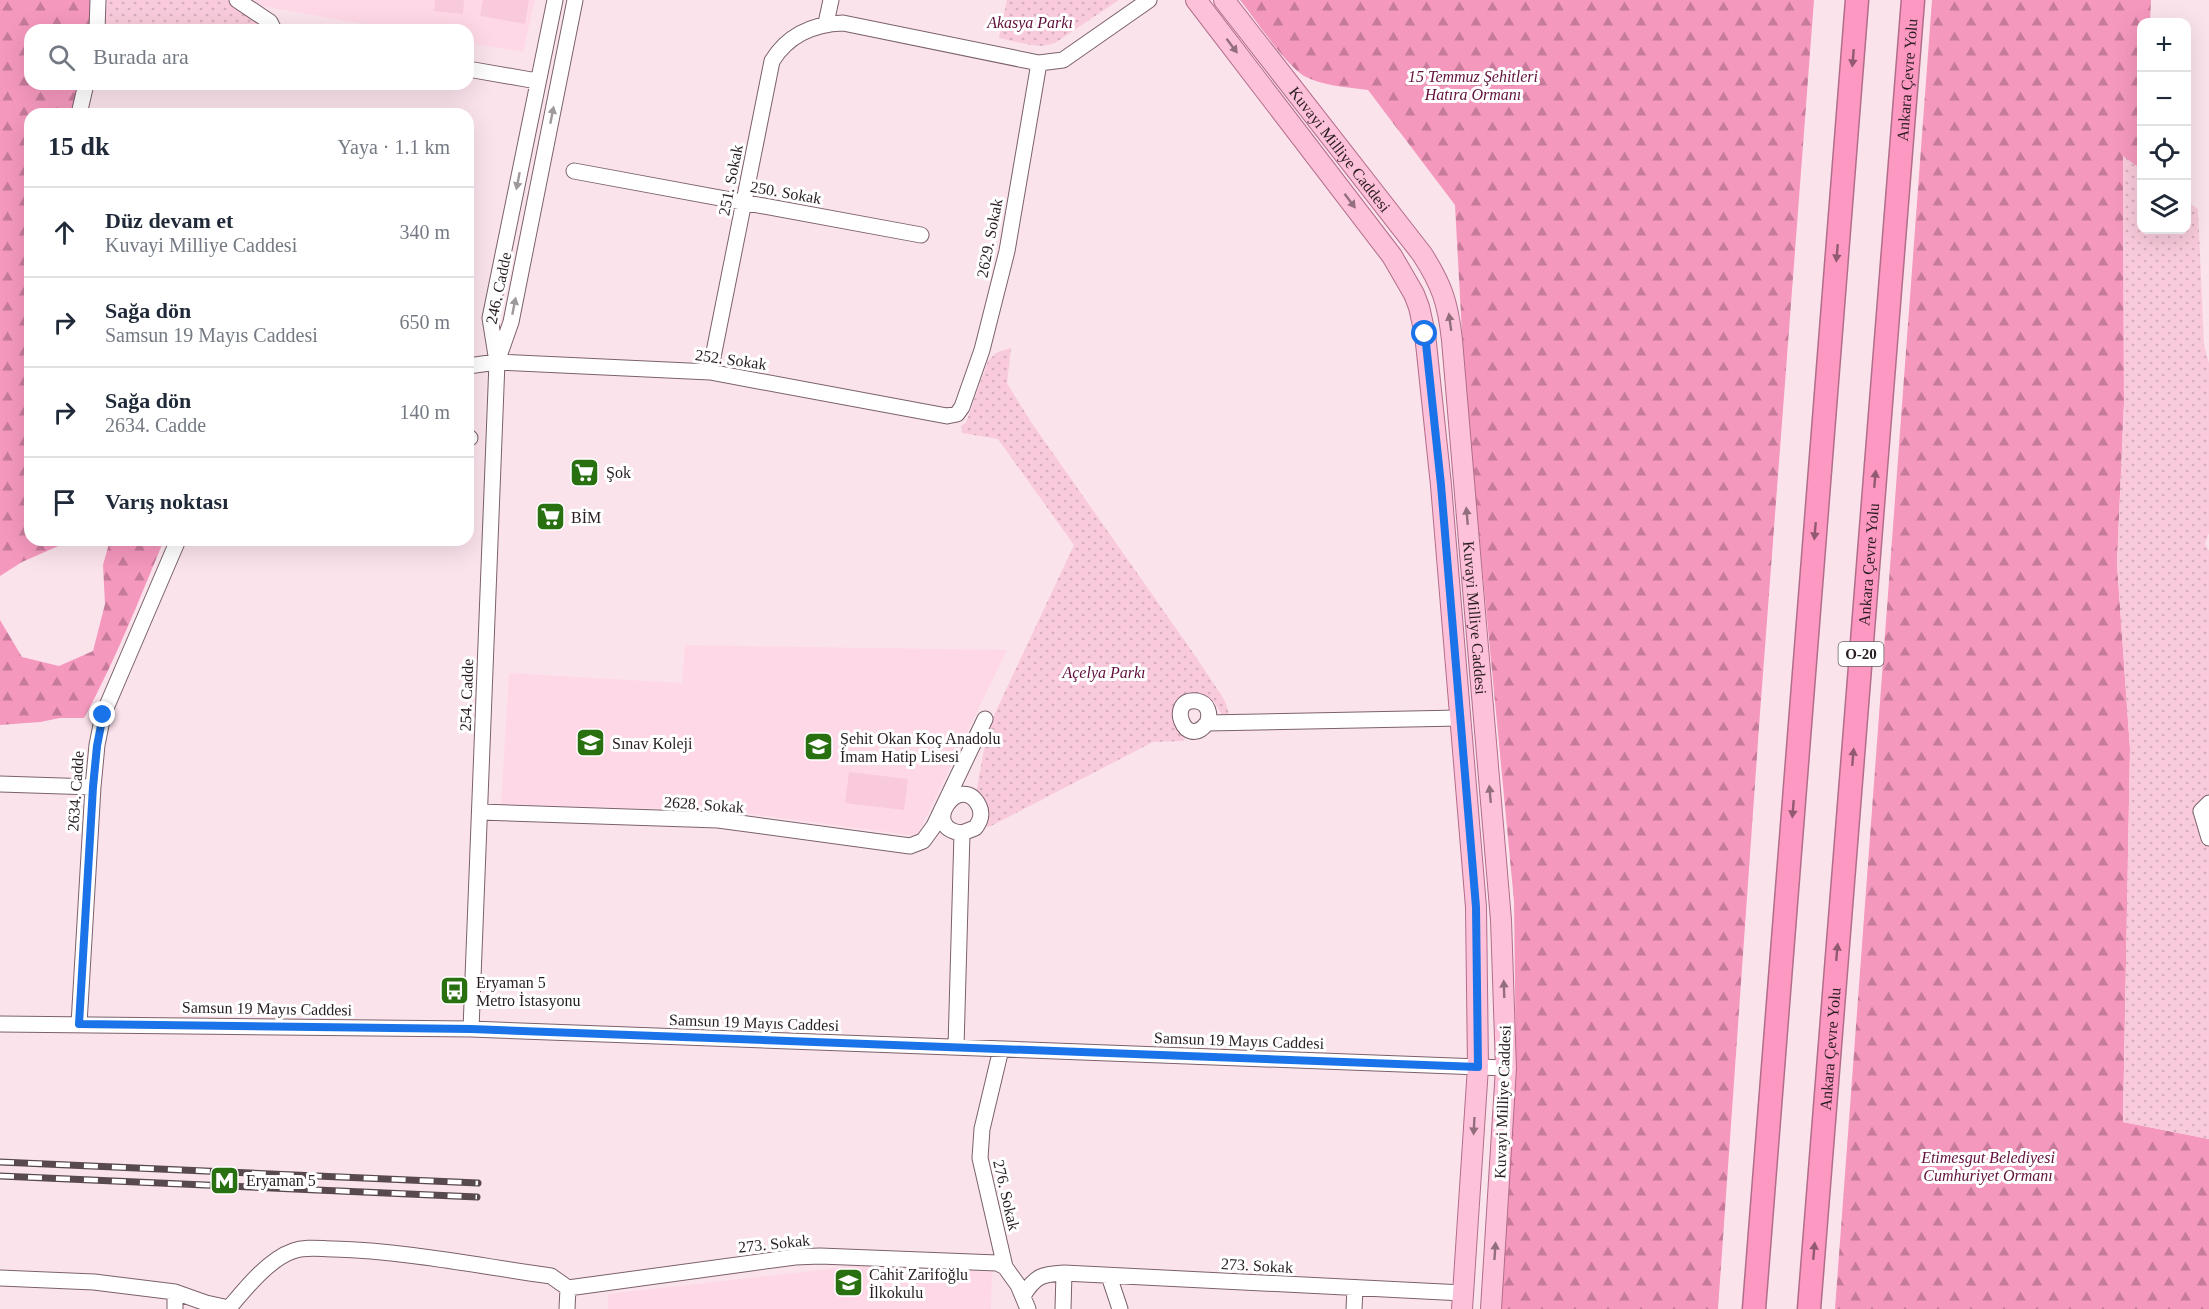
<!DOCTYPE html>
<html lang="tr">
<meta charset="utf-8">
<style>
body{margin:0;font-family:"Times New Roman",serif;background:#f2f2f3;color:#1f2937}
.controls{position:absolute;right:18px;top:18px;display:grid;overflow:hidden;border-radius:12px;box-shadow:0 6px 24px #0002}
.controls button{width:54px;height:54px;display:grid;place-items:center;padding:0;border:0;border-bottom:2px solid #e0e1e3;background:#fff;color:#1f2937;font:30px sans-serif}
.stop{position:absolute;width:18px;height:18px;margin:-14px;border:4px solid #1a73e8;border-radius:50%;background:#fff}
.stop.end{background:#1a73e8;border-color:#fff;box-shadow:0 2px 6px #0008}
.list{margin:0;padding:0;list-style:none}
h2{display:flex;justify-content:space-between;align-items:center;height:78px;margin:0;padding:0 24px;font-size:26px}
h2 small{font-size:20px;font-weight:400;color:#747a83}
.list li{display:grid;grid-template-columns:39px 1fr auto;gap:18px;align-items:center;box-sizing:border-box;height:90px;padding:0 24px;border-top:2px solid #e0e1e3}
.list b{display:block;font-size:22px;white-space:nowrap}
.list p{margin:0;font-size:20px;white-space:nowrap;color:#747a83}
.list em{font-size:20px;font-style:normal;color:#747a83}
.icon{flex:none;width:33px;height:33px;fill:none;stroke:currentColor;stroke-width:2;stroke-linecap:round;stroke-linejoin:round}
.map{position:relative;flex:none;width:2209px;height:1309px;overflow:hidden}
.search{position:absolute;background:#fff;box-shadow:0 6px 24px #0002;left:24px;top:24px;width:450px;height:66px;display:flex;align-items:center;gap:15px;box-sizing:border-box;padding:0 21px;border-radius:18px;color:#747a83;font-size:22px}
.panel{position:absolute;background:#fff;box-shadow:0 6px 24px #0002;left:24px;top:108px;width:450px;height:438px;border-radius:18px}
.map>svg:first-child{display:block}
.built{fill:#fed8e6}
.green{fill:#f9cadb}
.forest{fill:url(#forest-firs)}
.park{fill:url(#park-dots)}
.lines{fill:none;stroke-linecap:round;stroke-linejoin:round}
.minor-casing{stroke:#7b616b;stroke-width:17}
.major-casing{stroke:#b26d8a;stroke-width:22}
.highway-casing{stroke:#b26d8a;stroke-width:25}
.minor{stroke:#fff;stroke-width:15}
.major{stroke:#fec1da;stroke-width:20}
.highway{stroke:#fd98c2;stroke-width:22}
.rail-casing{stroke:#57494e;stroke-width:7}
.rail{stroke:#fff;stroke-width:4.5;stroke-dasharray:14;stroke-linecap:butt}
.oneway{fill:#936f7e}
.oneway2{fill:#925a72}
.oneway3{fill:#9e999b}
.route{stroke:#1a73e8;stroke-width:8}
.labels{text-anchor:middle;stroke-width:6;stroke-linejoin:round;paint-order:stroke}
.shield{fill:#fff;stroke:#686164;stroke-width:1.5}
.shield-label{font-size:15px;font-weight:bold;fill:#281d21}
.park-label{font-size:16px;font-style:italic;fill:#61103b;stroke:#fff}
.street-label{font-size:16px;fill:#281d21;stroke:#fff}
.poi-label{font-size:16px;fill:#281d21;stroke:#fff;text-anchor:start}
</style>
<div class="map">
<svg width="2209" height="1309" viewBox="0 0 2209 1309">
<defs>
<pattern id="forest-firs" width="22" height="20" patternUnits="userSpaceOnUse" patternTransform="scale(1.5)"><rect width="22" height="20" fill="#f598be"/><path d="M5 1l3.5 6h-7zM16 11l3.5 6h-7z" fill="#c67b9a"/></pattern>
<pattern id="park-dots" width="8" height="8" patternUnits="userSpaceOnUse" patternTransform="scale(1.5)"><rect width="8" height="8" fill="#f9cadb"/><path d="M2 2h.1M6 6h.1" fill="none" stroke="#d5adbc" stroke-width="1.8" stroke-linecap="round"/></pattern>
</defs>
<rect width="100%" height="100%" fill="#fbe3ec"/>
<path class="built" d="M 253,0 L 535,0 L 523,52 L 468,43 L 468,30 L 398,30 L 262,6 Z
M 685,645 L 1007,650 L 917,836 L 728,811 L 501,804 L 509,673 L 682,683 Z
M 865,1265 L 992,1272 L 991,1309 L 608,1309 L 608,1294 Z"/>
<path class="green" d="M 435,0 L 464,0 L 463,14 L 434,11 Z
M 483,0 L 529,0 L 525,24 L 480,16 Z
M 849,772 L 908,779 L 904,810 L 845,803 Z"/>
<path class="forest" d="M 0,0 L 91,0 L 91,30 L 30,30 L 30,84 L 81,84 L 74,114 L 30,114 L 30,540 L 72,540 L 22,562 L 0,576 Z
M 1240,0 L 1814,0 L 1760,713 L 1718,1309 L 1501,1309 L 1516,1070 L 1514,901 L 1465,388 L 1455,205 L 1368,90 C 1348,87 1322,86 1304,76 C 1285,64 1255,19 1240,0 Z
M 1932,0 L 2151,0 L 2150,22 L 2142,22 L 2141,169 L 2123,157 L 2124,403 L 2117,564 L 2130,749 L 2123,1122 L 2209,1139 L 2209,1309 L 1835,1309 Z
M 110,540 L 164,540 C 139,600 115,661 84,718 L 60,718 L 40,722 L 0,725 L 0,620 L 22,657 L 59,666 L 93,651 L 105,604 L 103,565 Z"/>
<path class="park" d="M 107,0 L 227,0 L 256,18 L 258,30 L 105,30 Z
M 1007,0 L 1119,0 L 1055,43 L 1043,46 L 1031,45 L 999,38 Z
M 2123,156 L 2141,169 L 2142,230 L 2186,230 L 2187,201 L 2198,209 L 2204,345 L 2209,363 L 2209,533 L 2205,544 L 2209,551 L 2209,1139 L 2123,1122 L 2130,749 L 2117,564 L 2124,403 Z
M 1011,348 L 1007,383 L 1031,422 L 1196,657 L 1225,701 L 1229,714 L 1222,715 L 1214,702 L 1206,697 L 1175,717 L 1176,728 L 1183,735 L 1184,741 L 1153,742 L 989,827 L 984,826 L 976,793 L 988,728 L 1074,545 L 998,439 L 962,433 L 961,426 L 966,423 L 988,361 L 996,353 Z"/>
<g class="lines">
<defs>
<path id="minor" d="M 237,0 L 270,22 L 274,30
M 826,23 L 831,0
M 97,30 L 98,0
M 468,69 L 537,81
M 79,114 L 86,84
M 574,171 L 921,235
M 498,359 L 511,322 L 575,0
M 468,366 L 497,362 L 710,372 L 947,416 L 957,414 L 962,407 L 982,350 L 1007,251 L 1039,63
M 710,372 L 772,61 C 788,35 813,24 843,23 L 1039,63 L 1063,60 L 1149,0
M 468,438 L 470,438
M 1207,723 C 1211,714 1208,703 1197,701 C 1165,697 1185,752 1207,723 L 1460,718
M 0,784 L 93,787
M 2209,803 L 2201,811 L 2209,838
M 480,812 L 718,820 L 910,846 L 923,841 L 934,826 L 985,719
M 0,1024 L 471,1029 L 1506,1068
M 79,1024 L 93,787 L 97,745 L 103,715 L 178,540
M 471,1029 L 497,362 L 490,318 L 555,0
M 956,1047 L 962,833 L 975,828 C 980,822 983,814 979,806 C 961,770 918,828 962,833
M 1001,1049 L 982,1129 L 980,1158 L 1005,1267 L 1018,1285 L 1028,1309
M 1109,1276 L 1120,1309
M 0,1278 L 94,1282 L 175,1292 L 206,1303 L 229,1308 C 245,1289 269,1259 293,1251 C 306,1246 321,1249 334,1249 C 406,1251 479,1266 551,1276 L 568,1288
M 175,1292 L 175,1309
M 1023,1296 C 1035,1276 1042,1274 1064,1273 L 1463,1293
M 567,1309 L 568,1288 L 795,1257 L 820,1256 L 997,1263 L 1005,1267
M 1063,1309 L 1064,1273
M 1354,1309 L 1355,1288"/>
<g id="major">
<path d="M 1196,0 L 1392,256 L 1414,294 L 1419,307 L 1425,334 L 1441,485 L 1476,907 L 1478,1067 L 1462,1309"/>
<path id="s1" d="M 1224,0 L 1422,254 C 1442,285 1448,303 1452,340 L 1501,920 L 1506,1068 L 1491,1309"/>
</g>
<g id="highway">
<path d="M 1754,1309 L 1857,0"/>
<path id="s2" d="M 1809,1309 L 1913,0"/>
</g>
</defs>
<use href="#minor" class="minor-casing"/>
<use href="#major" class="major-casing"/>
<use href="#highway" class="highway-casing"/>
<use href="#minor" class="minor"/>
<use href="#major" class="major"/>
<use href="#highway" class="highway"/>
<defs>
<path id="rail" d="M 0,1162 L 478,1183
M 0,1176 L 477,1197"/>
</defs>
<use href="#rail" class="rail-casing"/>
<use href="#rail" class="rail"/>
</g>
<defs><path id="oneway-solid" d="M-6-.8H1V-3.2L6.5 0L1 3.2V.8H-6Z" transform="scale(1.5)"/></defs>
<g class="oneway">
<use href="#oneway-solid" transform="translate(1232 46) rotate(53)"/>
<use href="#oneway-solid" transform="translate(1350 201) rotate(53)"/>
<use href="#oneway-solid" transform="translate(1450 322) rotate(-98)"/>
<use href="#oneway-solid" transform="translate(1467 516) rotate(-95)"/>
<use href="#oneway-solid" transform="translate(1490 794) rotate(-95)"/>
<use href="#oneway-solid" transform="translate(1504 989) rotate(-92)"/>
<use href="#oneway-solid" transform="translate(1474 1126) rotate(93)"/>
<use href="#oneway-solid" transform="translate(1495 1251) rotate(-86)"/>
</g>
<g class="oneway2">
<use href="#oneway-solid" transform="translate(1853 58) rotate(95)"/>
<use href="#oneway-solid" transform="translate(1837 253) rotate(95)"/>
<use href="#oneway-solid" transform="translate(1875 479) rotate(-85)"/>
<use href="#oneway-solid" transform="translate(1815 531) rotate(95)"/>
<use href="#oneway-solid" transform="translate(1853 757) rotate(-85)"/>
<use href="#oneway-solid" transform="translate(1793 809) rotate(95)"/>
<use href="#oneway-solid" transform="translate(1837 952) rotate(-85)"/>
<use href="#oneway-solid" transform="translate(1814 1251) rotate(-85)"/>
</g>
<g class="oneway3">
<use href="#oneway-solid" transform="translate(552 115) rotate(-79)"/>
<use href="#oneway-solid" transform="translate(518 181) rotate(101)"/>
<use href="#oneway-solid" transform="translate(514 306) rotate(-79)"/>
</g>
<g class="lines">
<path class="route" d="M 103,715 L 97,746 L 93,787 L 79,1024 L 471,1029 L 1478,1067 L 1476,907 L 1441,485 L 1425,334"/>
</g>
<defs>
<symbol id="supermarket-square" viewBox="-11 -11 22 22"><rect x="-9" y="-9" width="18" height="18" rx="4" fill="#287010" stroke="#fff"/><path d="M-6-5.5h2.5l.6 2H6L4.5 2H-2.5L-4.4-4H-6ZM-1.5 3.2a1.3 1.3 0 1 0 .1 0ZM3 3.2a1.3 1.3 0 1 0 .1 0Z" fill="#fff"/></symbol>
<symbol id="school-square" viewBox="-11 -11 22 22"><rect x="-9" y="-9" width="18" height="18" rx="4" fill="#287010" stroke="#fff"/><path d="M0-5L7-2L0 1L-7-2ZM-4 1L0 2.5L4 1V4Q0 6-4 4Z" fill="#fff"/></symbol>
<symbol id="bus-square" viewBox="-11 -11 22 22"><rect x="-9" y="-9" width="18" height="18" rx="4" fill="#287010" stroke="#fff"/><path d="M-5-6H5V4H4V6H2V4H-2V6H-4V4H-5ZM-3.5-4V0h7V-4ZM-3.5 1.2v1.5H-2V1.2ZM2 1.2v1.5H3.5V1.2Z" fill="#fff"/></symbol>
<symbol id="metro-square" viewBox="-11 -11 22 22"><rect x="-9" y="-9" width="18" height="18" rx="4" fill="#287010" stroke="#fff"/><path d="M-5.5 5V-5H-3L0 0L3-5H5.5V5H3V-.5L0 4L-3-.5V5Z" fill="#fff"/></symbol>
</defs>
<g fill-rule="evenodd">
<use href="#supermarket-square" x="568" y="456" width="33" height="33"/>
<use href="#supermarket-square" x="534" y="500" width="33" height="33"/>
<use href="#school-square" x="574" y="726" width="33" height="33"/>
<use href="#school-square" x="802" y="730" width="33" height="33"/>
<use href="#bus-square" x="438" y="974" width="33" height="33"/>
<use href="#metro-square" x="208" y="1164" width="33" height="33"/>
<use href="#school-square" x="832" y="1266" width="33" height="33"/>
</g>
<g class="labels">
<rect class="shield" x="1838.5" y="642" width="45" height="24" rx="4.5"/>
<g class="shield-label">
<text x="1861" y="659">O-20</text>
</g>
<g class="park-label">
<text x="1030" y="28">Akasya Parkı</text>
<text x="1473" y="82">15 Temmuz Şehitleri<tspan x="1473" dy="18">Hatıra Ormanı</tspan></text>
<text x="1104" y="678">Açelya Parkı</text>
<text x="1988" y="1163">Etimesgut Belediyesi<tspan x="1988" dy="18">Cumhuriyet Ormanı</tspan></text>
</g>
<g class="street-label">
<text dy="6" stroke="none"><textPath href="#s2" startOffset="1233">Ankara Çevre Yolu</textPath></text>
<text dy="6" stroke="none"><textPath href="#s1" startOffset="189">Kuvayi Milliye Caddesi</textPath></text>
<text transform="translate(730 180) rotate(-79)" y="6">251. Sokak</text>
<text transform="translate(786 192) rotate(10)" y="6">250. Sokak</text>
<text transform="translate(989 238) rotate(-79)" y="6">2629. Sokak</text>
<text transform="translate(498 288) rotate(-78)" y="6">246. Cadde</text>
<text transform="translate(731 359) rotate(8)" y="6">252. Sokak</text>
<text dy="6" stroke="none"><textPath href="#s2" startOffset="747">Ankara Çevre Yolu</textPath></text>
<text dy="6" stroke="none"><textPath href="#s1" startOffset="693">Kuvayi Milliye Caddesi</textPath></text>
<text transform="translate(466 695) rotate(-88)" y="6">254. Cadde</text>
<text transform="translate(75 791) rotate(-86)" y="6">2634. Cadde</text>
<text transform="translate(704 804) rotate(4)" y="6">2628. Sokak</text>
<text transform="translate(267 1008) rotate(1)" y="6">Samsun 19 Mayıs Caddesi</text>
<text transform="translate(754 1022) rotate(2)" y="6">Samsun 19 Mayıs Caddesi</text>
<text transform="translate(1239 1040) rotate(2)" y="6">Samsun 19 Mayıs Caddesi</text>
<text dy="6" stroke="none"><textPath href="#s2" startOffset="261">Ankara Çevre Yolu</textPath></text>
<text transform="translate(1502 1102) rotate(-88)" y="6">Kuvayi Milliye Caddesi</text>
<text transform="translate(1007 1195) rotate(77)" y="6">276. Sokak</text>
<text transform="translate(774 1243) rotate(-6)" y="6">273. Sokak</text>
<text transform="translate(1257 1265) rotate(3)" y="6">273. Sokak</text>
</g>
<g class="poi-label">
<text x="606" y="478">Şok</text>
<text x="571" y="523">BİM</text>
<text x="840" y="744">Şehit Okan Koç Anadolu<tspan x="840" dy="18">İmam Hatip Lisesi</tspan></text>
<text x="612" y="749">Sınav Koleji</text>
<text x="476" y="988">Eryaman 5<tspan x="476" dy="18">Metro İstasyonu</tspan></text>
<text x="246" y="1186">Eryaman 5</text>
<text x="869" y="1280">Cahit Zarifoğlu<tspan x="869" dy="18">İlkokulu</tspan></text>
</g>
</g>
</svg>
<div class="controls">
<button>+</button>
<button>−</button>
<button><svg class="icon" aria-label="locate" viewBox="0 0 24 24"><circle cx="12" cy="12" r="6"/><path d="M12 2v4M12 18v4M2 12h4M18 12h4"/></svg></button>
<button><svg class="icon" aria-label="layers" viewBox="0 0 24 24"><path d="M12 4l9 5-9 5-9-5zM3 14l9 5 9-5"/></svg></button>
</div>
<div class="stop" style="left:1425px;top:334px"></div>
<div class="stop end" style="left:103px;top:715px"></div>
<div class="search"><svg class="icon" aria-label="search" viewBox="0 0 24 24"><circle cx="10" cy="10" r="6"/><path d="M15 15l6 6"/></svg>Burada ara</div>
<section class="panel">
<h2>15 dk<small>Yaya · 1.1 km</small></h2>
<ul class="list">
<li><svg class="icon" aria-label="ahead" viewBox="0 0 24 24"><path d="M12 20V5M6 11l6-6 6 6"/></svg><div><b>Düz devam et</b><p>Kuvayi Milliye Caddesi</p></div><em>340 m</em></li>
<li><svg class="icon" aria-label="right" viewBox="0 0 24 24"><path d="M7 20v-9h11M14 6l5 5-5 5"/></svg><div><b>Sağa dön</b><p>Samsun 19 Mayıs Caddesi</p></div><em>650 m</em></li>
<li><svg class="icon" aria-label="right" viewBox="0 0 24 24"><path d="M7 20v-9h11M14 6l5 5-5 5"/></svg><div><b>Sağa dön</b><p>2634. Cadde</p></div><em>140 m</em></li>
<li><svg class="icon" aria-label="arrive" viewBox="0 0 24 24"><path d="M6 21V4h12l-3 4 3 4H6"/></svg><div><b>Varış noktası</b></div></li>
</ul>
</section>
</div>
